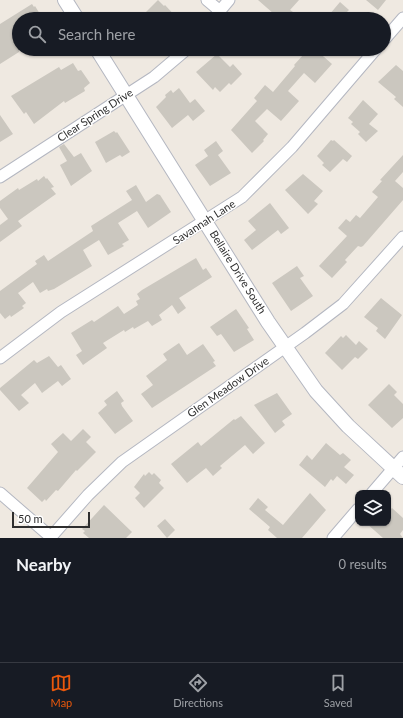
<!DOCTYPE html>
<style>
body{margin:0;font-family:Lato,sans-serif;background:#20242c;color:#f1f3f6}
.controls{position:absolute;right:12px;bottom:12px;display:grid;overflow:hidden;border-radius:8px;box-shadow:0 1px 3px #0004}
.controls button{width:36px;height:36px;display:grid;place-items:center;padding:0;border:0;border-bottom:1px solid #363941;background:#171b24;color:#f1f3f6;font:20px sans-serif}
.scale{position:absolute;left:12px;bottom:10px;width:78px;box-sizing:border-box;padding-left:4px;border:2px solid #2e2e2e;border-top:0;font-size:11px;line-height:14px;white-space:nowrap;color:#2e2e2e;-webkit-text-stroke:3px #fff;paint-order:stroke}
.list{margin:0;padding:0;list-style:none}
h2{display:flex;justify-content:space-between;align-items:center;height:52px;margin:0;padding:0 16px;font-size:17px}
h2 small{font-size:13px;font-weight:400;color:#9ea1a6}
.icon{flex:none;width:22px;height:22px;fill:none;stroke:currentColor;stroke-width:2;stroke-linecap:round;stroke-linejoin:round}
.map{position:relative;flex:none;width:403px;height:538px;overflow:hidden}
.search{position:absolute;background:#171b24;box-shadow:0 1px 3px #0004;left:12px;right:12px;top:12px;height:44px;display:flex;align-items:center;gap:10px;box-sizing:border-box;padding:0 14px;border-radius:22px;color:#9ea1a6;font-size:15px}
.sheet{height:124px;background:#171b24}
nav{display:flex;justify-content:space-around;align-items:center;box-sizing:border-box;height:56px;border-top:1px solid #363941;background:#171b24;font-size:11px;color:#9ea1a6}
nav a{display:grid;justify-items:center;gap:2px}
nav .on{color:#ea580c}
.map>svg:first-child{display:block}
.building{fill:#cbc7bf}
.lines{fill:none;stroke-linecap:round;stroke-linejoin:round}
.minor-casing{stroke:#b4b7c1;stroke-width:13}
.tertiary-casing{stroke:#b4b7c1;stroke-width:16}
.minor{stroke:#fff;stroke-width:11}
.tertiary{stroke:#fff;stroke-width:14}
.labels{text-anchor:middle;stroke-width:3;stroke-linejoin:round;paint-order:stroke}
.street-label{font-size:11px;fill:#2e2e2e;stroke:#fff}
</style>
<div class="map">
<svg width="403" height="538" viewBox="0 0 403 538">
<rect width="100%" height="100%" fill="#efe9e1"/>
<path class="building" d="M 158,0 L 164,6 L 165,5 L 178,19 L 139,19 Z
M 258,0 L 299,0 L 290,10 L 293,12 L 286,19 L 277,19 L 272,15 L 274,14 Z
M 366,0 L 386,0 L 378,10 Z
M 340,2 L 349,10 L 345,14 L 350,19 L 334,19 L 329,15 Z
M 32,4 L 34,7 L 35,6 L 43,19 L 19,19 L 19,52 L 0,64 L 0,24 Z
M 298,49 L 315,49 L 332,64 L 315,83 L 304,73 L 288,91 L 299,101 L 281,121 L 267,109 L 255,121 L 268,134 L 263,140 L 264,141 L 252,153 L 231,130 L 257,101 L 254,98 L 265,85 L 273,92 L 295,66 L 294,65 L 304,54 Z
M 217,54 L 230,67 L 233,64 L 242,74 L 231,85 L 229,83 L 220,92 L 215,87 L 213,90 L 196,72 Z
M 73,63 L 78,71 L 81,70 L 90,83 L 84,88 L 85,91 L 65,103 L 64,101 L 34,124 L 26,112 L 24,114 L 11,96 L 59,67 L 61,70 Z
M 396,65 L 403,71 L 403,107 L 394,99 L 396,97 L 378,82 Z
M 179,88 L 190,103 L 195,99 L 205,111 L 193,121 L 188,115 L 172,128 L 156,107 L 166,97 L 165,95 L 171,90 L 173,93 Z
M 363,100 L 378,114 L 369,124 L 378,131 L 366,142 L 358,134 L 360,132 L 351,124 L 353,122 L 348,118 Z
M 0,115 L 13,134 L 0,142 Z
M 114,131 L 116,133 L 117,132 L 130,152 L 122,157 L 120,155 L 106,163 L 95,142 Z
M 331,140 L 333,141 L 334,140 L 352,156 L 347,162 L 343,159 L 330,172 L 322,165 L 324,163 L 317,156 Z
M 216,141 L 223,151 L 218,155 L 231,173 L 210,186 L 195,165 L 208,156 L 204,150 Z
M 64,144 L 74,157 L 81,153 L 92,171 L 71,186 L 60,165 L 67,161 L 59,147 Z
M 403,155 L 403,172 L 395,181 L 403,188 L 403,200 L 363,246 L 361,247 L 358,246 L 345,260 L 347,262 L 332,278 L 319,266 L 347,236 L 338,228 L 346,219 L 350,222 L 356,215 L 360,218 L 378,197 L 372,192 L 382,181 L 380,180 Z
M 303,174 L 323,191 L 314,201 L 318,204 L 308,214 L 285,190 Z
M 44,176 L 46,179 L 47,178 L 54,187 L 51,188 L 56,194 L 18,221 L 22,226 L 0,242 L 0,225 L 8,219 L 0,208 L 0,201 L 18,188 L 19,190 L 37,179 L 38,181 Z
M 136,185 L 146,202 L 157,194 L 160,195 L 171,212 L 148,228 L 137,211 L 118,223 L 129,240 L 122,244 L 124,246 L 108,255 L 99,240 L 83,250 L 92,266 L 54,289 L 48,291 L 47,289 L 40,293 L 33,282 L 18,293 L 26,303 L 22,306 L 24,308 L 11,317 L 10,315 L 5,319 L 0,313 L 0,291 L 37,264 L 35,261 L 44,255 L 48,261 L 93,231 L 91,226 L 132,200 L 126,191 Z
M 270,203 L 289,228 L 281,234 L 278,230 L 252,250 L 244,240 L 256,230 L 248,221 Z
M 196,258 L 203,270 L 206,268 L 212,277 L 179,298 L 186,308 L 178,314 L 172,305 L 159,315 L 162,320 L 152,326 L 148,321 L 134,329 L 133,327 L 125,332 L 124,330 L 103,343 L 107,348 L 83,365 L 76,355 L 82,351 L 71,333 L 92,320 L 94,322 L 118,306 L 124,314 L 138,305 L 136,301 L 140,299 L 137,294 L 142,290 Z
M 297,266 L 304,276 L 300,278 L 313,296 L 291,311 L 272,283 Z
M 381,298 L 402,315 L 385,339 L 376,331 L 378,328 L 364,317 Z
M 236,309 L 249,328 L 247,329 L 254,340 L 234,352 L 221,334 L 217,336 L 210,327 Z
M 346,335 L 356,345 L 359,341 L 368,349 L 358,359 L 355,357 L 342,370 L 325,353 L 341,336 L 343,338 Z
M 179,343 L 187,355 L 203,344 L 215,361 L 213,362 L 216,366 L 152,408 L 141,394 L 153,385 L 146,376 L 167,360 L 163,354 Z
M 49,356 L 58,367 L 61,365 L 71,379 L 62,386 L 58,381 L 42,393 L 35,383 L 21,395 L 29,403 L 19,411 L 0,390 L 0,388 L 34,360 L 37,363 Z
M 389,384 L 397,392 L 394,395 L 403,404 L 403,418 L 392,428 L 368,405 Z
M 117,391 L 124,401 L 121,403 L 122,406 L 133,421 L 115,434 L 98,413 L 107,405 L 104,401 Z
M 277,393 L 292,414 L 282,421 L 285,425 L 275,433 L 254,405 Z
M 241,416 L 265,443 L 253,454 L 245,445 L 220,466 L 222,468 L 213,476 L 206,468 L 187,483 L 171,464 L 198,442 L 201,446 L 234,419 L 235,420 Z
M 83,429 L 91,437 L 86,442 L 96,452 L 77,471 L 76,470 L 58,491 L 56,490 L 46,501 L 45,499 L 42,502 L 27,488 L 58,452 L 51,444 L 63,433 L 71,441 Z
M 326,443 L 340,455 L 343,453 L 351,460 L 344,467 L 354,475 L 346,484 L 337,476 L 333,481 L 331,479 L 325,487 L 299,465 L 307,455 L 312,460 Z
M 149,472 L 152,475 L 154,473 L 161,480 L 159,483 L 164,488 L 144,508 L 135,498 L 140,493 L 134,487 L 144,474 L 145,476 Z
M 310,493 L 326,510 L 302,538 L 277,538 L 268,530 L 270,527 L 249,509 L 258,498 L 268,507 L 265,510 L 283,525 Z
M 104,505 L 132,532 L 126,538 L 89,538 L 83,533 L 85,531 L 82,529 Z
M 392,508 L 403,518 L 403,530 L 400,534 L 403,538 L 383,538 L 366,523 L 388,523 L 388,512 Z
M 165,519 L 175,530 L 167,538 L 157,526 Z"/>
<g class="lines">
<defs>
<path id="minor" d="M 207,0 L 220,11
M 213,19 L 229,0
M 384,40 L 403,18
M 0,177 L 154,77 L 187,49
M 0,358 L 61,312 L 242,197 L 292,147 L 376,49
M 0,493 L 52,538
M 372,493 L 403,457
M 51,537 L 88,495 L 122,462 L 305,333 L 343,304 L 403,237
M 333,538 L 358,509"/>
<path id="tertiary" d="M 65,0 L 77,19
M 97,49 L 268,322 L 316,391 L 348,426 L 403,477"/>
</defs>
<use href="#minor" class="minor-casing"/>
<use href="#tertiary" class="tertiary-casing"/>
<use href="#minor" class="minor"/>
<use href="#tertiary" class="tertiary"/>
</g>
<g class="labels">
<g class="street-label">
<text transform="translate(95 115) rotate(-33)" y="4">Clear Spring Drive</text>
<text transform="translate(204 222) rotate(-33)" y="4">Savannah Lane</text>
<text transform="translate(238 272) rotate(58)" y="4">Bellaire Drive South</text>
<text transform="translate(228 387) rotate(-35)" y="4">Glen Meadow Drive</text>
</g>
</g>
</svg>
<div class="controls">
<button><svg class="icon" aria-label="layers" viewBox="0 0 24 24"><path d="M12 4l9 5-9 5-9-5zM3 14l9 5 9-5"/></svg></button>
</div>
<div class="scale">50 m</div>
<div class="search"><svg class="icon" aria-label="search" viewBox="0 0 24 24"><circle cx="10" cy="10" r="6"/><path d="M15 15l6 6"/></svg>Search here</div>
</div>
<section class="sheet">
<h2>Nearby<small>0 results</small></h2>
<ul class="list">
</ul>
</section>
<nav>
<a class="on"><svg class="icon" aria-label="map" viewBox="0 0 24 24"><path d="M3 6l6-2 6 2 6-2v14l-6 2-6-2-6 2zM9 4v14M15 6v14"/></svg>Map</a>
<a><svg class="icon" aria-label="directions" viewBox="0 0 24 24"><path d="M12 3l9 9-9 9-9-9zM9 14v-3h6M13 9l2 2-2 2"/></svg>Directions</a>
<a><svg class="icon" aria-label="saved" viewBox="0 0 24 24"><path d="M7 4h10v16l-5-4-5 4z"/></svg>Saved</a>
</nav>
